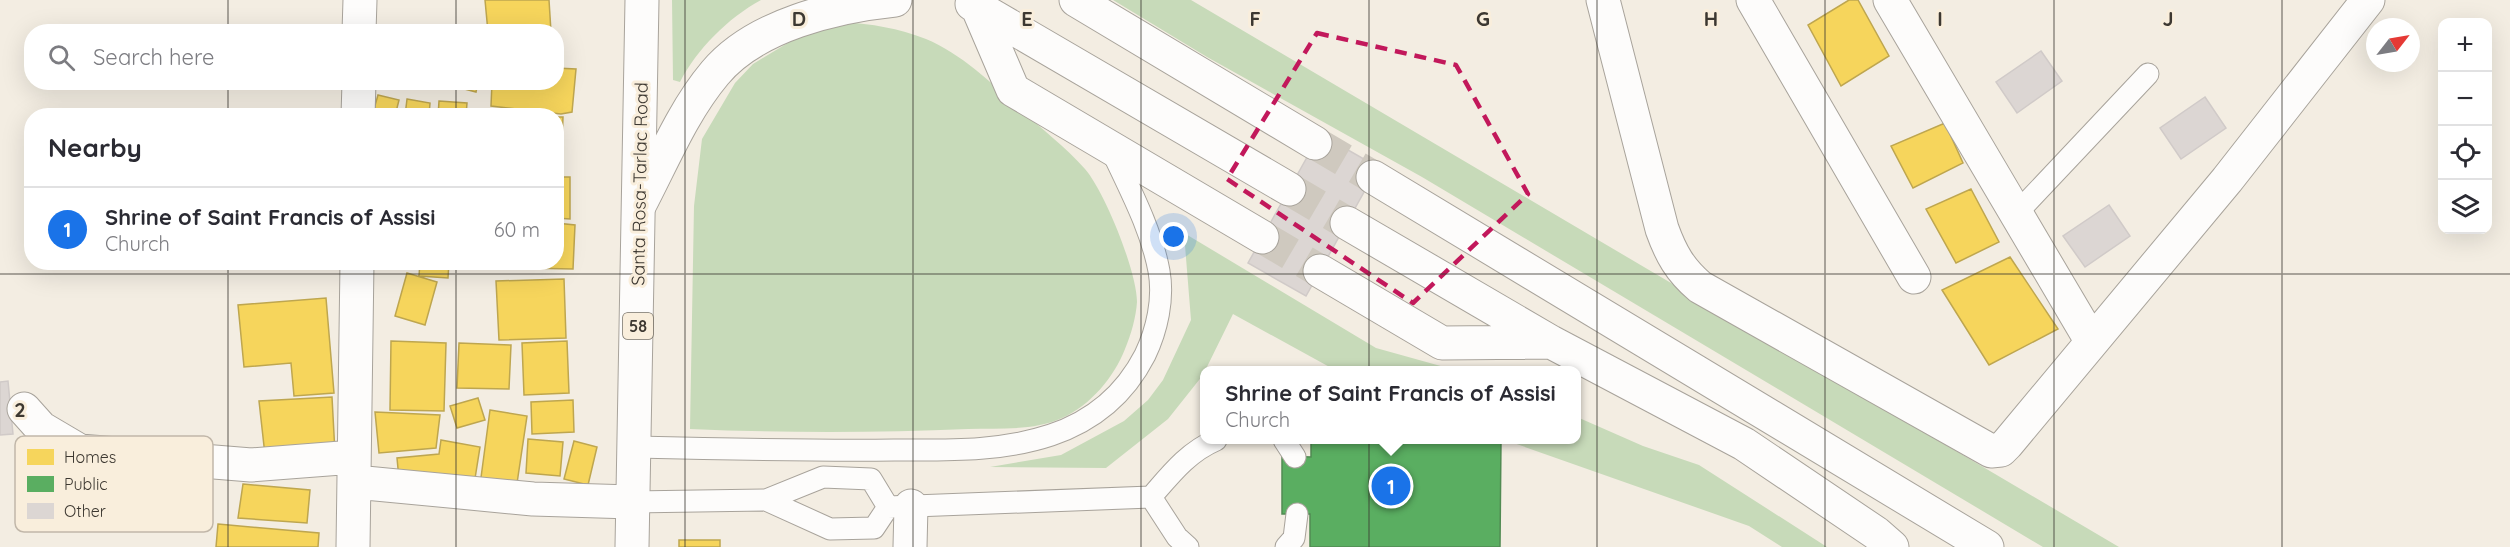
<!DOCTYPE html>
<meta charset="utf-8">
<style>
body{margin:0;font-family:Quicksand,sans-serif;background:#f2f2f3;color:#2b2b33}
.controls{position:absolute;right:18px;top:18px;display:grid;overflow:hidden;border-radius:12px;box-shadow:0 6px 24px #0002}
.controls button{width:54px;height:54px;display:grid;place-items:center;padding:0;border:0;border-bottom:2px solid #e1e1e2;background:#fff;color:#2b2b33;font:30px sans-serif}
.compass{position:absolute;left:2366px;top:18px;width:54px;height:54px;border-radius:50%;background:#fff;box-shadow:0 6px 24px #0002;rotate:59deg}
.you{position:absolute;left:1174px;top:237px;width:21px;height:21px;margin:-15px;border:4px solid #fff;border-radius:50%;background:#1a73e8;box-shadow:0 0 0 9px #1a73e833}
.badge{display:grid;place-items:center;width:39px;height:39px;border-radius:50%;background:#1a73e8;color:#fff;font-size:20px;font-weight:700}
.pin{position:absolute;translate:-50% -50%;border:3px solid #fff;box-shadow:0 2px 6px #0006}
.popup{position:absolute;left:1200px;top:366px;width:381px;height:78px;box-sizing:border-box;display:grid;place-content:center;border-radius:12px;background:#fff;filter:drop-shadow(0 2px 4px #0005);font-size:20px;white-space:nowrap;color:#7c7c81}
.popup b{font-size:22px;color:#2b2b33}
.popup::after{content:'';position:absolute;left:50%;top:100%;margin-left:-12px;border:12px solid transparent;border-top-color:#fff}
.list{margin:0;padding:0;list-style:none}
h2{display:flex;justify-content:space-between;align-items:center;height:78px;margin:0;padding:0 24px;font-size:26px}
h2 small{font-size:20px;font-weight:400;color:#7c7c81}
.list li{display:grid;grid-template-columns:39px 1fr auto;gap:18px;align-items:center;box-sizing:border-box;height:84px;padding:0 24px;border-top:2px solid #e1e1e2}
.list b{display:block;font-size:22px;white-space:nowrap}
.list p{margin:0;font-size:20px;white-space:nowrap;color:#7c7c81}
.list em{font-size:20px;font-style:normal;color:#7c7c81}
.icon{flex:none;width:33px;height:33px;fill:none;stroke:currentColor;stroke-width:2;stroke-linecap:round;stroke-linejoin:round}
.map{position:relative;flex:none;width:2510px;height:547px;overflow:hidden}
.search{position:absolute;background:#fff;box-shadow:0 6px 24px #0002;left:24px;top:24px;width:540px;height:66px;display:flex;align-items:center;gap:15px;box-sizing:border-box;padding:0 21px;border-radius:24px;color:#7c7c81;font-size:22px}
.panel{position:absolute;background:#fff;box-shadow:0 6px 24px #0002;left:24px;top:108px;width:540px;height:162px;border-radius:24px}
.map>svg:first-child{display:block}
.green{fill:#c7dab9}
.homes{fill:#f6d55c;stroke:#bea64f;stroke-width:1.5}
.public{fill:#5aae61;stroke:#518b53;stroke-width:1.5}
.building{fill:#dcd6d3;stroke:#d0cac8;stroke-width:1.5}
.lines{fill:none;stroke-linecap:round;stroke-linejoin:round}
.motorway-tunnel{stroke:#cfc9bf;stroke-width:33;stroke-dasharray:33 16;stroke-linecap:butt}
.service-casing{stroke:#a8a39b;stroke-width:23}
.minor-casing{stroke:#a8a39b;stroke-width:35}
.trunk-casing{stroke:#a8a39b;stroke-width:35}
.motorway-casing{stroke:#a8a39b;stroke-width:35}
.service{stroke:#fdfcfb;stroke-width:21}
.minor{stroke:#fdfcfb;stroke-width:33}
.trunk{stroke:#fdfcfb;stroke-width:33}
.motorway{stroke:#fdfcfb;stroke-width:33}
.marked{fill:none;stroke:#c2185b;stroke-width:4.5;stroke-dasharray:12 8;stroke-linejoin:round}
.grid{fill:none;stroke:#3d3831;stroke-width:1.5;stroke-opacity:0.55}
.labels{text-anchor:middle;stroke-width:6;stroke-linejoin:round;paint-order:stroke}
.shield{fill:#f9eedc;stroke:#756f64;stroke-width:1.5}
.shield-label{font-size:16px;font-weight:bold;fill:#3d3831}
.street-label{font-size:18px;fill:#3d3831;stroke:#f9eedc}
.key{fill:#f9eedc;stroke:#c1b7a9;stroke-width:1.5}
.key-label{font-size:16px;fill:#3d3831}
.grid-label{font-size:20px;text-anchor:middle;font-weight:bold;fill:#3d3831;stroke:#f9eedc;stroke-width:6;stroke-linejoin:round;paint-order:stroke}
</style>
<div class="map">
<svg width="2510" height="547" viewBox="0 0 2510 547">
<rect width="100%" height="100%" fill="#f3ede2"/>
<path class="green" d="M 672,0 L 761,0 C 728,18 697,49 680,82 L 673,80 Z
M 1113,0 L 1191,0 L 2119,547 L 2043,547 L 1422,177 L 1207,57 Z
M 842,22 C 872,24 898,28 926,39 C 960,53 992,83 1018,107 C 1040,128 1066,147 1085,169 C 1105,192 1137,272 1137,302 C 1136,317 1131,335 1125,349 C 1114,377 1091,405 1062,418 C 1034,431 1000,428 968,429 C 876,433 783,433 690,429 L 694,206 L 702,139 L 735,83 L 753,64 L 801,35 Z
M 1184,233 L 1376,348 L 1455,370 L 1335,370 L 1233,314 L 1203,375 L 1168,419 L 1106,468 L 990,467 L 1061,455 L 1124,421 L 1148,400 L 1163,380 L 1191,320 Z
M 1577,417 L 1643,446 L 1699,465 L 1827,547 L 1782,547 L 1749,526 L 1508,441 L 1577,440 Z"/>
<path class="homes" d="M 485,0 L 549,0 L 551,32 L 488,32 Z
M 1849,0 L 1858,0 L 1889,56 L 1841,86 L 1808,25 Z
M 556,68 L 576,69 L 572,112 L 561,114 L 491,106 L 492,82 L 556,82 Z
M 438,82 L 478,82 L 476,92 Z
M 378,95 L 399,100 L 395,116 L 372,116 Z
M 407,99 L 430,103 L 429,116 L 405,116 Z
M 439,101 L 467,103 L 466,116 L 438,116 Z
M 556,117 L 563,117 L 561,168 L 556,168 Z
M 1945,123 L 1963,163 L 1913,188 L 1891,146 Z
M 556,177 L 570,177 L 570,219 L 556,218 Z
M 1971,189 L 1999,242 L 1956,263 L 1926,209 Z
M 556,223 L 575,225 L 573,269 L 525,268 L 524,262 L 556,262 Z
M 2010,257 L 2058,329 L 1989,365 L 1942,290 Z
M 420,262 L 449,262 L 448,278 L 419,276 Z
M 407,273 L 437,282 L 425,325 L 395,316 Z
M 564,279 L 566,338 L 499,340 L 496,281 Z
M 326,298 L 334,393 L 294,396 L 291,363 L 244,367 L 238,305 Z
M 391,341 L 446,343 L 444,411 L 390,410 Z
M 567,341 L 569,393 L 524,395 L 522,343 Z
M 459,343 L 511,345 L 509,389 L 457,388 Z
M 332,397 L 335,453 L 265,455 L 259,401 Z
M 478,398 L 485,420 L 457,428 L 450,406 Z
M 573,400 L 574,432 L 532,434 L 531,402 Z
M 490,410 L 527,416 L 516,490 L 480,485 Z
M 375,412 L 440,415 L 436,448 L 379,453 Z
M 528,439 L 563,442 L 560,476 L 526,473 Z
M 441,440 L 480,447 L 473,491 L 399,479 L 397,458 L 439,454 Z
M 574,441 L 597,447 L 588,485 L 564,479 Z
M 243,484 L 310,490 L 307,523 L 238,518 Z
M 218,524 L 319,533 L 318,547 L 216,547 Z
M 679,540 L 720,540 L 720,547 L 679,547 Z"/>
<path class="public" d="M 1311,440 L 1501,440 L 1500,547 L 1310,547 L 1310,514 L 1282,514 L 1282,456 L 1311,457 Z"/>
<path class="building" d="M 2041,51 L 2062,81 L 2017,113 L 1996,82 Z
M 2205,97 L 2226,128 L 2181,159 L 2160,128 Z
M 1320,134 L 1378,167 L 1306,296 L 1248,263 Z
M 2109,205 L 2130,236 L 2085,267 L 2063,236 Z
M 8,381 L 13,434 L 0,435 L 0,382 Z"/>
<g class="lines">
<path class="motorway-tunnel" d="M 1315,143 L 1373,177
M 1289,189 L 1347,223
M 1262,237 L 1320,271"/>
<defs>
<path id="service" d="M 2016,214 L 2148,74
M 1284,440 L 1295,457
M 635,447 C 721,449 808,451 894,450 C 947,450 1000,452 1051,435 C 1093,421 1125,394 1145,355 C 1157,330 1164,299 1159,271 C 1151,228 1129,188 1111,149
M 1151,497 L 1177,537 L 1188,547
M 766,500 L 830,529 L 874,528 L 888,507
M 632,502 L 766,500 L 823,477 L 871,479 L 888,507
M 888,507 L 1151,497 C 1171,474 1188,452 1216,440
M 1286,547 L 1294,538 L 1297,514"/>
<path id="minor" d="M 1603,0 L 1662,229 C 1671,254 1680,270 1700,287 L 1991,451 L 2001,450 L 2007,444 L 2227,180 L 2368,0
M 1753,0 L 1914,277
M 1890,0 L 2092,342
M 359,32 L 360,0
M 358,116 L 359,82
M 24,409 L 41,428 L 80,451 L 251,465 L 354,457
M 355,482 L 533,499 L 632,502
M 353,547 L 357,262
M 910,547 L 911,506"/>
<path id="trunk" d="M 632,547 L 642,0"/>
<path id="motorway" d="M 1076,0 L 1315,143
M 972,4 L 1289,189
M 977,6 L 1013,90 L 1262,237
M 1373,177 L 1987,547
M 640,204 C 663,160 683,111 715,73 C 755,25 836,6 895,0
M 1347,223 L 1551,342 L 1744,444 L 1876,533 L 1892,547
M 1320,271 L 1442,343 L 1549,342"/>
</defs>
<use href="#service" class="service-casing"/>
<use href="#minor" class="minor-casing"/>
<use href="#trunk" class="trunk-casing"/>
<use href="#motorway" class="motorway-casing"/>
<use href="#service" class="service"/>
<use href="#minor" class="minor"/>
<use href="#trunk" class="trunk"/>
<use href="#motorway" class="motorway"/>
</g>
<path class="marked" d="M 1317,33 L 1456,65 L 1528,194 L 1413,303 L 1227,179 Z"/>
<path class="grid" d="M 228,0 L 228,32M 456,0 L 456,32M 685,0 L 685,547M 913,0 L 913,547M 1141,0 L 1141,547M 1369,0 L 1369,547M 1597,0 L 1597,547M 1825,0 L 1825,547M 2054,0 L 2054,547M 2282,0 L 2282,547M 228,82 L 228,116M 456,82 L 456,116M 228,262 L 228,547M 456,262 L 456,547M 0,274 L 2510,274"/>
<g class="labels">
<rect class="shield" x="623" y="313" width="30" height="26" rx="4.5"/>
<g class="shield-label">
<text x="638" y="332">58</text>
</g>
<g class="street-label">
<text transform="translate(640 184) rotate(-89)" y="6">Santa Rosa-Tarlac Road</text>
</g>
</g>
<rect x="15" y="436" width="198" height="96" rx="9" class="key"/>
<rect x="27" y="449" width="27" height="16" fill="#f6d55c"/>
<rect x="27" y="476" width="27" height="16" fill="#5aae61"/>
<rect x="27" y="503" width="27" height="16" fill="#dcd6d3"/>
<g class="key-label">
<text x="64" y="463">Homes</text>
<text x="64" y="490">Public</text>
<text x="64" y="517">Other</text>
</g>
<g class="grid-label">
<text x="799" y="26">D</text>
<text x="1027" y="26">E</text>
<text x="1255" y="26">F</text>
<text x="1483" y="26">G</text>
<text x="1711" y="26">H</text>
<text x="1940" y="26">I</text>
<text x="2168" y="26">J</text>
<text x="20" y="417">2</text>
</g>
</svg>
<div class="controls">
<button>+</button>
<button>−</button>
<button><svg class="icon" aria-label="locate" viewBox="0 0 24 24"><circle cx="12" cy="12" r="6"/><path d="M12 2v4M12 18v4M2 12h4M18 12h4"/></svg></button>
<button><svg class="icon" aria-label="layers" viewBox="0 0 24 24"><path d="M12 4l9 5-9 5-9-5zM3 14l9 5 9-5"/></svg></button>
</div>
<svg class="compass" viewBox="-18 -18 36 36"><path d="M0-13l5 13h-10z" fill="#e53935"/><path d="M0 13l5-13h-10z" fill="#7c7c81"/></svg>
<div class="you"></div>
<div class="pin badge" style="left:1391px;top:486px">1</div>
<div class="popup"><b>Shrine of Saint Francis of Assisi</b>Church</div>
<div class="search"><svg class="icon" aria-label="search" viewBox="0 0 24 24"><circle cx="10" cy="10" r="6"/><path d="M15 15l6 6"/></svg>Search here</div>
<section class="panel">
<h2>Nearby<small></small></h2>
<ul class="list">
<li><span class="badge">1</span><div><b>Shrine of Saint Francis of Assisi</b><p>Church</p></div><em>60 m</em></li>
</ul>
</section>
</div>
